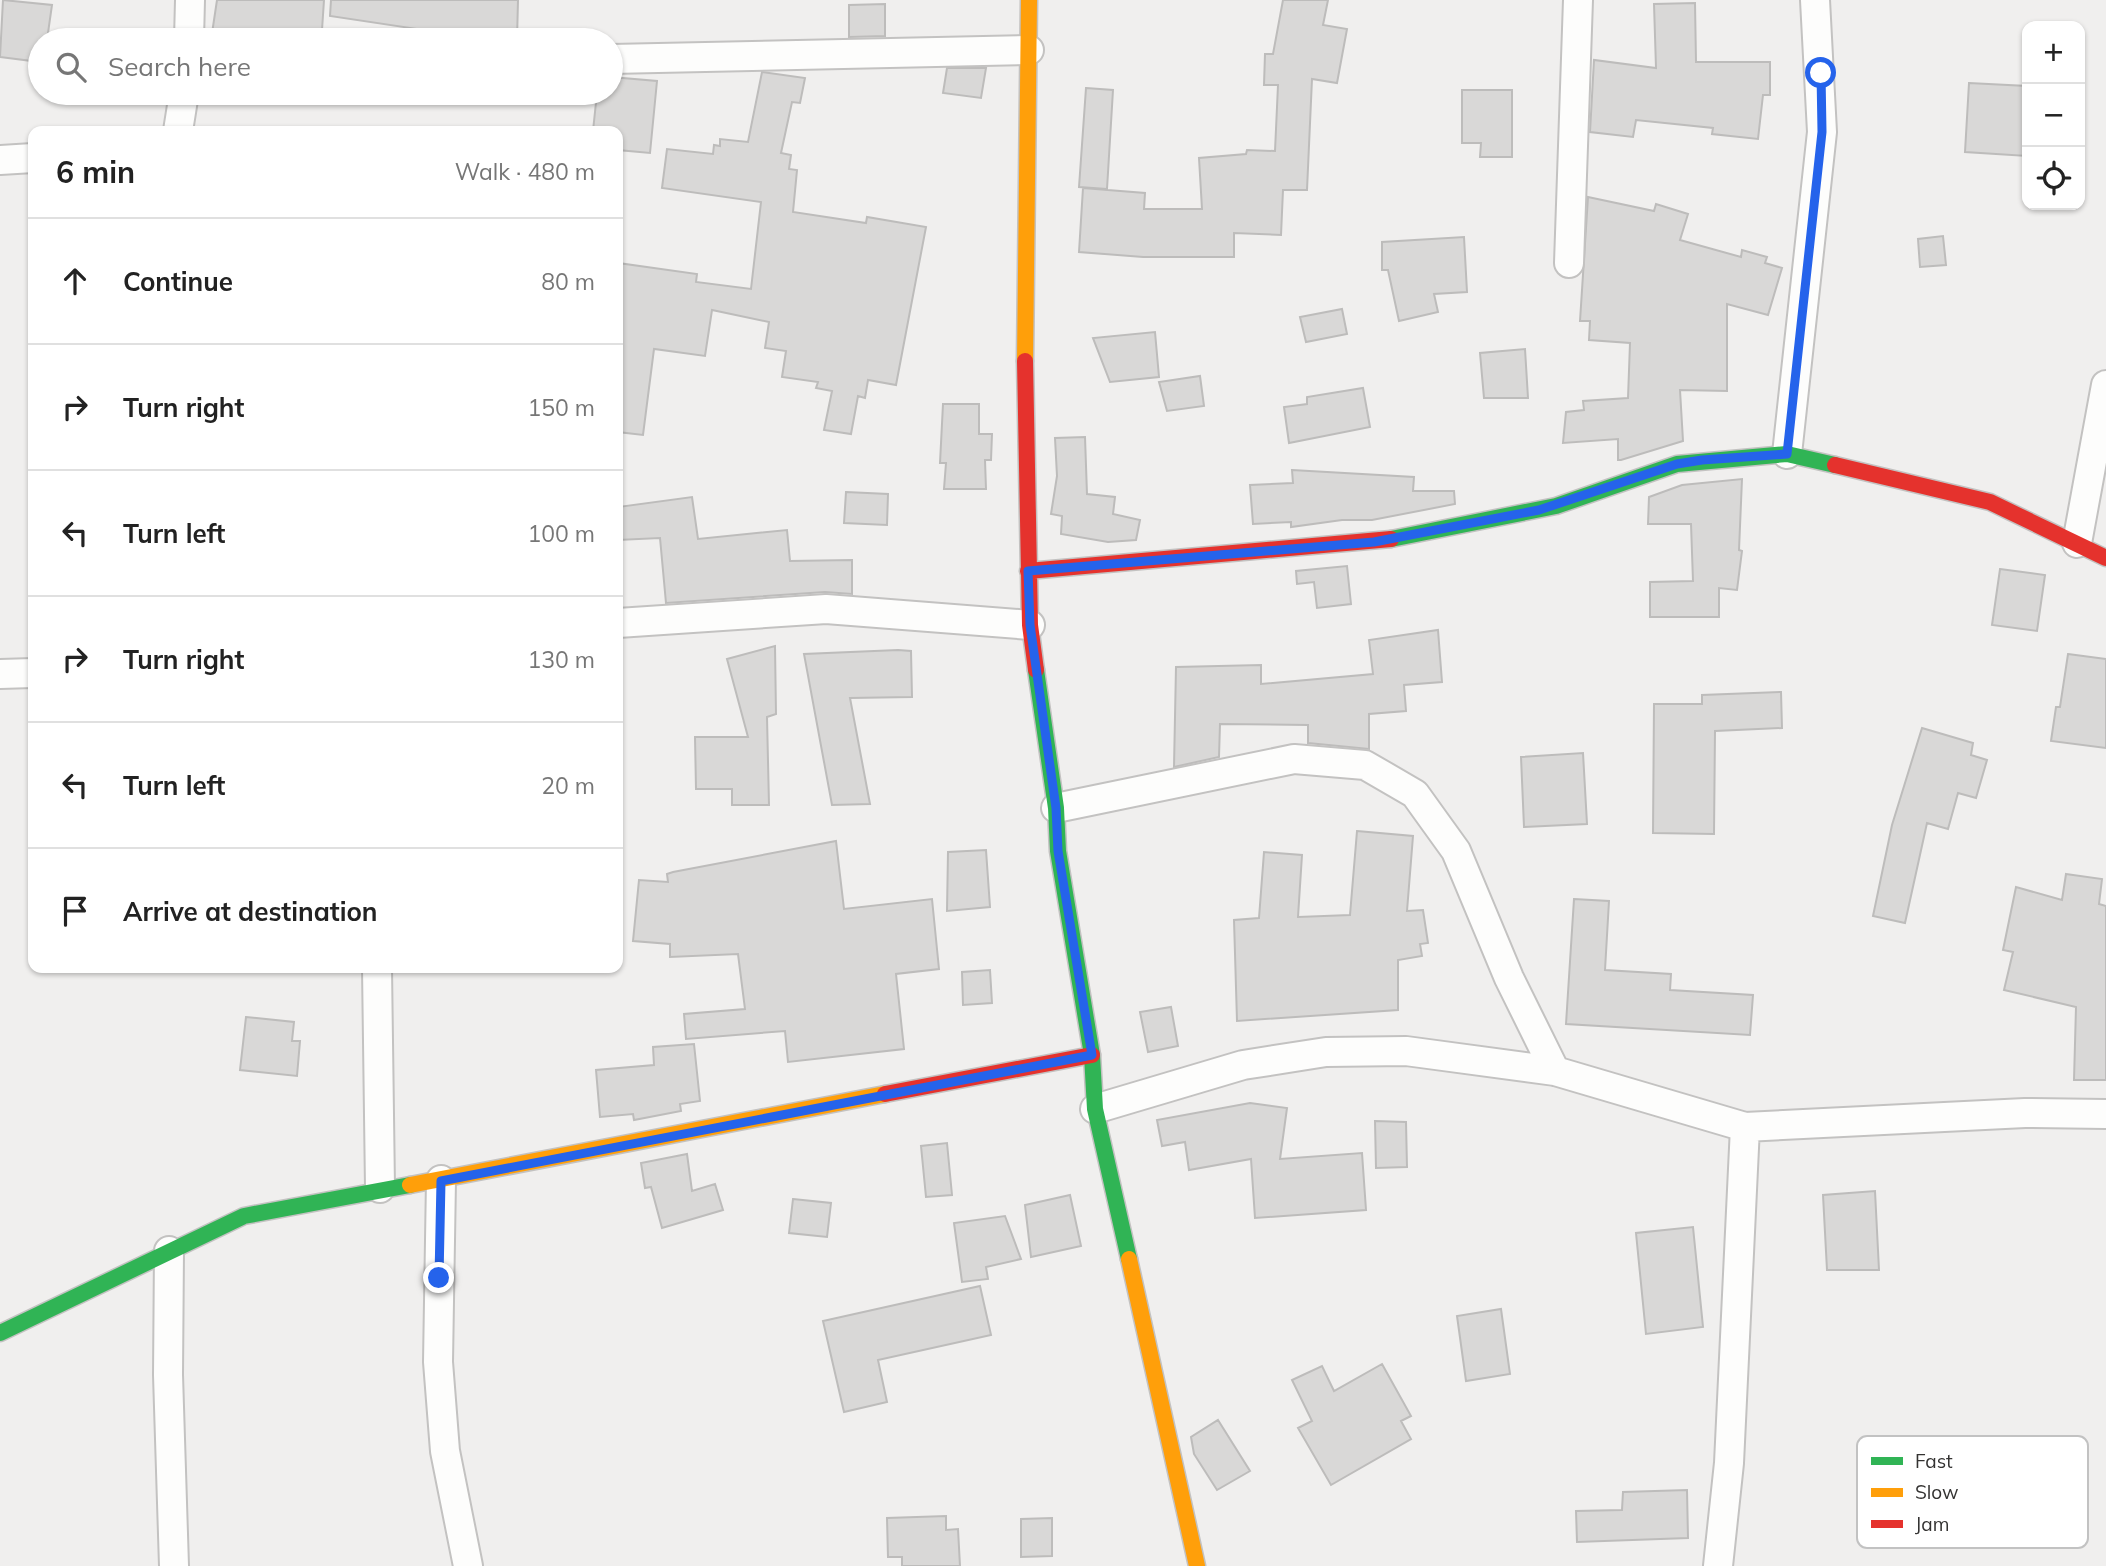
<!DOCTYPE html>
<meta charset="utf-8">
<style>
body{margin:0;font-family:Mulish,sans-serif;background:#f6f6f6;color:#222}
.controls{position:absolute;right:21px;top:21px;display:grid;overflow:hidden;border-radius:14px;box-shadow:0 2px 5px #0004}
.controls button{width:63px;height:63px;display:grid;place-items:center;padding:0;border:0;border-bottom:2px solid #e0e0e0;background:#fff;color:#222;font:35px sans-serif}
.stop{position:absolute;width:21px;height:21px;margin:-16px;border:5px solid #2563eb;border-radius:50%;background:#fff}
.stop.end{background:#2563eb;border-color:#fff;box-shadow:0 2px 7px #0008}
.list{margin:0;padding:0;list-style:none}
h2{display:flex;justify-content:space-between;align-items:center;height:91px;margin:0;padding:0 28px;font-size:30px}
h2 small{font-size:23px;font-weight:400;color:#767676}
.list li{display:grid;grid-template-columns:46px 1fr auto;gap:21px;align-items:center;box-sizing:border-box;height:126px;padding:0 28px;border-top:2px solid #e0e0e0}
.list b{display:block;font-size:26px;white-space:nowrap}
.list em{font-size:23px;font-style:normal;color:#767676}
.icon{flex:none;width:38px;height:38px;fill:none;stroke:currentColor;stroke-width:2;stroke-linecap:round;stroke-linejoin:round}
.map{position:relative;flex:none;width:2106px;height:1566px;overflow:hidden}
.search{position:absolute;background:#fff;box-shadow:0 2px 5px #0004;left:28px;top:28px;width:595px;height:77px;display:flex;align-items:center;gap:18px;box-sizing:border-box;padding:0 24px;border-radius:38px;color:#767676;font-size:26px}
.panel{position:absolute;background:#fff;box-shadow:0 2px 5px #0004;left:28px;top:126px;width:595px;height:847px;border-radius:14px}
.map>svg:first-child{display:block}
.building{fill:#d9d8d7;stroke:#bdbcbb;stroke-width:2}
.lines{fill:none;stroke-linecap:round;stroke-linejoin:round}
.street-casing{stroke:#c3c2c1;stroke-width:32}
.fast-casing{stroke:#c3c2c1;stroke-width:19}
.slow-casing{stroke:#c3c2c1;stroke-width:19}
.jam-casing{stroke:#c3c2c1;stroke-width:19}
.street{stroke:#fdfdfc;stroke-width:28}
.fast{stroke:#30b455;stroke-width:16}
.slow{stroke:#ff9f0a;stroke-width:16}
.jam{stroke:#e5322d;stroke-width:16}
.route{stroke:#2563eb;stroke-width:9}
.key{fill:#fff;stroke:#c2c2c2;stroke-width:2}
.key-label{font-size:19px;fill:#343332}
</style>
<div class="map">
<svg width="2106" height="1566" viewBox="0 0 2106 1566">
<rect width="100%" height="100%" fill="#f0efee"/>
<path class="building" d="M 3,0 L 52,5 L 47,40 L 40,40 L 40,62 L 0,57 Z
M 217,0 L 324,0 L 322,30 L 312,30 L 311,40 L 211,40 Z
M 331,0 L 518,0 L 517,40 L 464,40 L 464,36 L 330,16 Z
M 1283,0 L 1328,0 L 1323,25 L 1347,29 L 1337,83 L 1312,79 L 1307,190 L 1283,190 L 1281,235 L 1234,233 L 1234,257 L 1143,257 L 1079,252 L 1083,188 L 1145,193 L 1144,209 L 1202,209 L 1199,158 L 1246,154 L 1247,150 L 1275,151 L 1278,85 L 1264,85 L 1265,54 L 1273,54 Z
M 1695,3 L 1696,62 L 1770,62 L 1770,95 L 1763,95 L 1758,139 L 1712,134 L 1713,128 L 1636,120 L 1633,137 L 1590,132 L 1594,60 L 1656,68 L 1654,4 Z
M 885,4 L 885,36 L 849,37 L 849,5 Z
M 947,68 L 986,68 L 981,98 L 943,93 Z
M 762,72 L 805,78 L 800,103 L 792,102 L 781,153 L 791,155 L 789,169 L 797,170 L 793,212 L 866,223 L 867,217 L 926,227 L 896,385 L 868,380 L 865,398 L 858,396 L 851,434 L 824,430 L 832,391 L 816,388 L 818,382 L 782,377 L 786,351 L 765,348 L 769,322 L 712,310 L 705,356 L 654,349 L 643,435 L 618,432 L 618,263 L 697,274 L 696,282 L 751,289 L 761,202 L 662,188 L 667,149 L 713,154 L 714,145 L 720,146 L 720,139 L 748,142 Z
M 611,77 L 657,81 L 650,153 L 618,150 L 618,131 L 593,131 L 597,93 L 611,93 Z
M 1969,83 L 2027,86 L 2027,156 L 1965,152 Z
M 1086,88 L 1113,90 L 1107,189 L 1079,187 Z
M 1462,90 L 1512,90 L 1512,157 L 1480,157 L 1481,143 L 1462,143 Z
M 1588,197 L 1654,211 L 1656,204 L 1688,214 L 1680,240 L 1741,257 L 1742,250 L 1767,257 L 1765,263 L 1782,268 L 1768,315 L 1727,304 L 1727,391 L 1680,390 L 1683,441 L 1621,460 L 1618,460 L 1618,439 L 1563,443 L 1566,412 L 1584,410 L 1583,401 L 1628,398 L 1630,343 L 1589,340 L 1590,321 L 1580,321 Z
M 1943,236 L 1946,265 L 1920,267 L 1918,239 Z
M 1464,237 L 1467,292 L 1434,294 L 1438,312 L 1399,321 L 1388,270 L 1382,270 L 1382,242 Z
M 1342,309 L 1347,334 L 1306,342 L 1300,317 Z
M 1155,332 L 1159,377 L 1110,382 L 1093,338 Z
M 1525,349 L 1528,398 L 1484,398 L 1480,353 Z
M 1200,376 L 1204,406 L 1167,411 L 1159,382 Z
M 1363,388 L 1370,427 L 1289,443 L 1284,407 L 1307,404 L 1307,397 Z
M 943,404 L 979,404 L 979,434 L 992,434 L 991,460 L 985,460 L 986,489 L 944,489 L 946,463 L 940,463 Z
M 1085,437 L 1087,494 L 1115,497 L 1113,514 L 1140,520 L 1136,540 L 1108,542 L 1061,534 L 1062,516 L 1051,514 L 1057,476 L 1055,438 Z
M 1292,470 L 1414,477 L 1413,491 L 1454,491 L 1455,504 L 1372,520 L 1342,520 L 1291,527 L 1291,522 L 1253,524 L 1250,485 L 1293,483 Z
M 1742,479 L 1739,550 L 1742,551 L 1737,590 L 1719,588 L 1719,617 L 1650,617 L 1650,582 L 1693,581 L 1691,524 L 1648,524 L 1649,497 L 1682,485 Z
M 846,492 L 888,494 L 887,525 L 844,523 Z
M 692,497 L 698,539 L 787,530 L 790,561 L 852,560 L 852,594 L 825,592 L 666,603 L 660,538 L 618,540 L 618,507 Z
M 1347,566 L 1351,604 L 1317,608 L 1314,582 L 1297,584 L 1296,571 Z
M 2000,569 L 2045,575 L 2037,631 L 1992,625 Z
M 1438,630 L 1442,682 L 1404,685 L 1406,711 L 1369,714 L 1369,749 L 1308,743 L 1308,725 L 1220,724 L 1219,757 L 1174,767 L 1176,667 L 1261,665 L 1261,684 L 1373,674 L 1369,640 Z
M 775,646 L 776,714 L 767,717 L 769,805 L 732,805 L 732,789 L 696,789 L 695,737 L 748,737 L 727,659 Z
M 898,650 L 911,651 L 912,697 L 850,698 L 870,804 L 832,805 L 804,654 Z
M 2068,654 L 2106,659 L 2106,748 L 2051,741 L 2056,707 L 2060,707 Z
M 1781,692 L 1782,728 L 1715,731 L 1714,834 L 1653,833 L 1654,704 L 1702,704 L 1702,695 Z
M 1922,728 L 1973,743 L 1971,755 L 1987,760 L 1976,798 L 1958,793 L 1948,829 L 1927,823 L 1905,923 L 1873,916 L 1892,825 Z
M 1583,753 L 1587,824 L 1524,827 L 1521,757 Z
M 1357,831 L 1413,836 L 1407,911 L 1423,910 L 1428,943 L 1420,944 L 1422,956 L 1398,960 L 1398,1010 L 1237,1021 L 1234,920 L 1259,918 L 1264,852 L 1302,855 L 1298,917 L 1350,915 Z
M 836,841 L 844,909 L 932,899 L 939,969 L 896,974 L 904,1049 L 788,1062 L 785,1031 L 686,1039 L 684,1014 L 745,1009 L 738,954 L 670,957 L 670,944 L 633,941 L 639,880 L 668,882 L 667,874 L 673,872 Z
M 986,850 L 990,907 L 947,911 L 948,852 Z
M 2066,874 L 2102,879 L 2099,904 L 2106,906 L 2106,1080 L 2074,1080 L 2076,1007 L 2004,990 L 2013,952 L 2003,950 L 2016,887 L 2062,900 Z
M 1574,899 L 1609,901 L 1605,970 L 1671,974 L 1670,990 L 1753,995 L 1750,1035 L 1566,1024 Z
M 990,970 L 992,1003 L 963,1005 L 962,972 Z
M 1171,1007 L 1178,1046 L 1148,1052 L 1140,1012 Z
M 246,1017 L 294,1022 L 292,1041 L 300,1041 L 297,1076 L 240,1070 Z
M 694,1044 L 700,1101 L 680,1104 L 681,1111 L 634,1120 L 633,1114 L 600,1117 L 596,1070 L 654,1065 L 653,1047 Z
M 1250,1103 L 1287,1108 L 1280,1159 L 1362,1153 L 1366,1210 L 1255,1218 L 1251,1159 L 1189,1170 L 1185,1142 L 1162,1146 L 1157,1120 Z
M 1375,1121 L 1406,1122 L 1407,1167 L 1376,1168 Z
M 947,1143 L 952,1195 L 926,1197 L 921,1146 Z
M 687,1154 L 692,1191 L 715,1184 L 723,1210 L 662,1228 L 651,1187 L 645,1188 L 641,1163 Z
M 1875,1191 L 1879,1270 L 1827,1270 L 1823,1195 Z
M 1070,1195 L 1081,1246 L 1031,1257 L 1025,1205 Z
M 793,1199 L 831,1203 L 827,1237 L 789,1233 Z
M 1005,1216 L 1021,1259 L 986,1267 L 988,1279 L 962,1282 L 954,1223 Z
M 1693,1227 L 1703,1327 L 1646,1334 L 1636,1233 Z
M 980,1286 L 991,1335 L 878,1360 L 887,1402 L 844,1412 L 823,1321 Z
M 1501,1309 L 1510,1374 L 1466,1381 L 1457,1316 Z
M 1382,1364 L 1411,1416 L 1401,1421 L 1411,1439 L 1331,1485 L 1298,1428 L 1312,1421 L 1292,1380 L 1322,1366 L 1334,1391 Z
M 1218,1420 L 1250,1471 L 1217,1490 L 1194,1454 L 1191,1437 Z
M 1687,1490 L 1688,1538 L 1577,1542 L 1576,1511 L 1622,1510 L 1623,1492 Z
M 946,1516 L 946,1530 L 958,1529 L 960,1566 L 902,1566 L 902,1557 L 888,1557 L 887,1518 Z
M 1052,1518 L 1052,1556 L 1021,1557 L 1021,1519 Z"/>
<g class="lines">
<defs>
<path id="street" d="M 189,40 L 190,0
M 611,59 L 1029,50
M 178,131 L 184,93
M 0,160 L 33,158
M 1569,263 L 1578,0
M 1787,454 L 1822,132 L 1815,0
M 2077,543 L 2106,385
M 618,623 L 826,609 L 1030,625
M 0,674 L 33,673
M 1056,808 L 1294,759 L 1365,765 L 1415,794 L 1456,851 L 1509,978 L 1555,1071
M 377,968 L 380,1188
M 1095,1109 L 1243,1065 L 1326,1052 L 1406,1051 L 1555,1071 L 1745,1127 L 2025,1113 L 2106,1114
M 441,1180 L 438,1362 L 445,1451 L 468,1566
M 169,1251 L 168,1375 L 174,1566
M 1718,1566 L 1729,1463 L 1745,1127"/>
<path id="fast" d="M 1391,539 L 1556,506 L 1677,464 L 1787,454 L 1835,465
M 1036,670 L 1056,808 L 1058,851 L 1092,1055 L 1095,1109 L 1129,1259
M 0,1333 L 244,1216 L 410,1185"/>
<path id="slow" d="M 1025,361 L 1029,0
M 410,1185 L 885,1094
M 1129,1259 L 1197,1566"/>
<path id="jam" d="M 1025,361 L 1030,625 L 1036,670
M 1835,465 L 1990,502 L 2106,558
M 1028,571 L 1391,539
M 885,1094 L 1092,1055"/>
</defs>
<use href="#street" class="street-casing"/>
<use href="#fast" class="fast-casing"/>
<use href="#slow" class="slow-casing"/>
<use href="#jam" class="jam-casing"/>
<use href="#street" class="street"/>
<use href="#fast" class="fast"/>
<use href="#slow" class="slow"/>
<use href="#jam" class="jam"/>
</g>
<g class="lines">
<path class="route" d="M 439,1278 L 441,1181 L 1092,1055 L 1058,851 L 1056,808 L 1030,625 L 1028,571 L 1374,542 L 1539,510 L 1677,464 L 1702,460 L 1787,454 L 1822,132 L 1821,73"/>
</g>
<rect x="1857" y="1436" width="231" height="112" rx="10" class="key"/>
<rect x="1871" y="1457" width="32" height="8" fill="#30b455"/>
<rect x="1871" y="1488" width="32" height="9" fill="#ff9f0a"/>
<rect x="1871" y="1520" width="32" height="8" fill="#e5322d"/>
<g class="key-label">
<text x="1915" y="1468">Fast</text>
<text x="1915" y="1499">Slow</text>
<text x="1915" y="1531">Jam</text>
</g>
</svg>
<div class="controls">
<button>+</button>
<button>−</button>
<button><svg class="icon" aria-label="locate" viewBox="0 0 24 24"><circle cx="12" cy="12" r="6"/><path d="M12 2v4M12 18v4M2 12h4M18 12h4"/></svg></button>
</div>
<div class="stop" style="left:1821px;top:73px"></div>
<div class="stop end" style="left:439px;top:1278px"></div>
<div class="search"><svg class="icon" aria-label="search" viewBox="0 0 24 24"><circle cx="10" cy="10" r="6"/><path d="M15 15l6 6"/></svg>Search here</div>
<section class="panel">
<h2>6 min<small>Walk · 480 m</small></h2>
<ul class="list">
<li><svg class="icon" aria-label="ahead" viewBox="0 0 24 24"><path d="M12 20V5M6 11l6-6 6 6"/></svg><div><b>Continue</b></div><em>80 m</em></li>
<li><svg class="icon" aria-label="right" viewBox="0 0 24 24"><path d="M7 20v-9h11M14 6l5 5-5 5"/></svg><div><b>Turn right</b></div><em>150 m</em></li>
<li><svg class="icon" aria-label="left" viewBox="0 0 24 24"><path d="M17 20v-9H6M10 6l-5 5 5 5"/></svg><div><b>Turn left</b></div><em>100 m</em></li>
<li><svg class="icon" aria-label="right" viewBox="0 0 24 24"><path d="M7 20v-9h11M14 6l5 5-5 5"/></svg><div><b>Turn right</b></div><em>130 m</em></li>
<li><svg class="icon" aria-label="left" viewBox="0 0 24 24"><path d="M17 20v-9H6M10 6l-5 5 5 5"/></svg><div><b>Turn left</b></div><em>20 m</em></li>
<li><svg class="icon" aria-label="arrive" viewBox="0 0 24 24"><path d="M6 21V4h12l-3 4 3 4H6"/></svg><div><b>Arrive at destination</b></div></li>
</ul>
</section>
</div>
